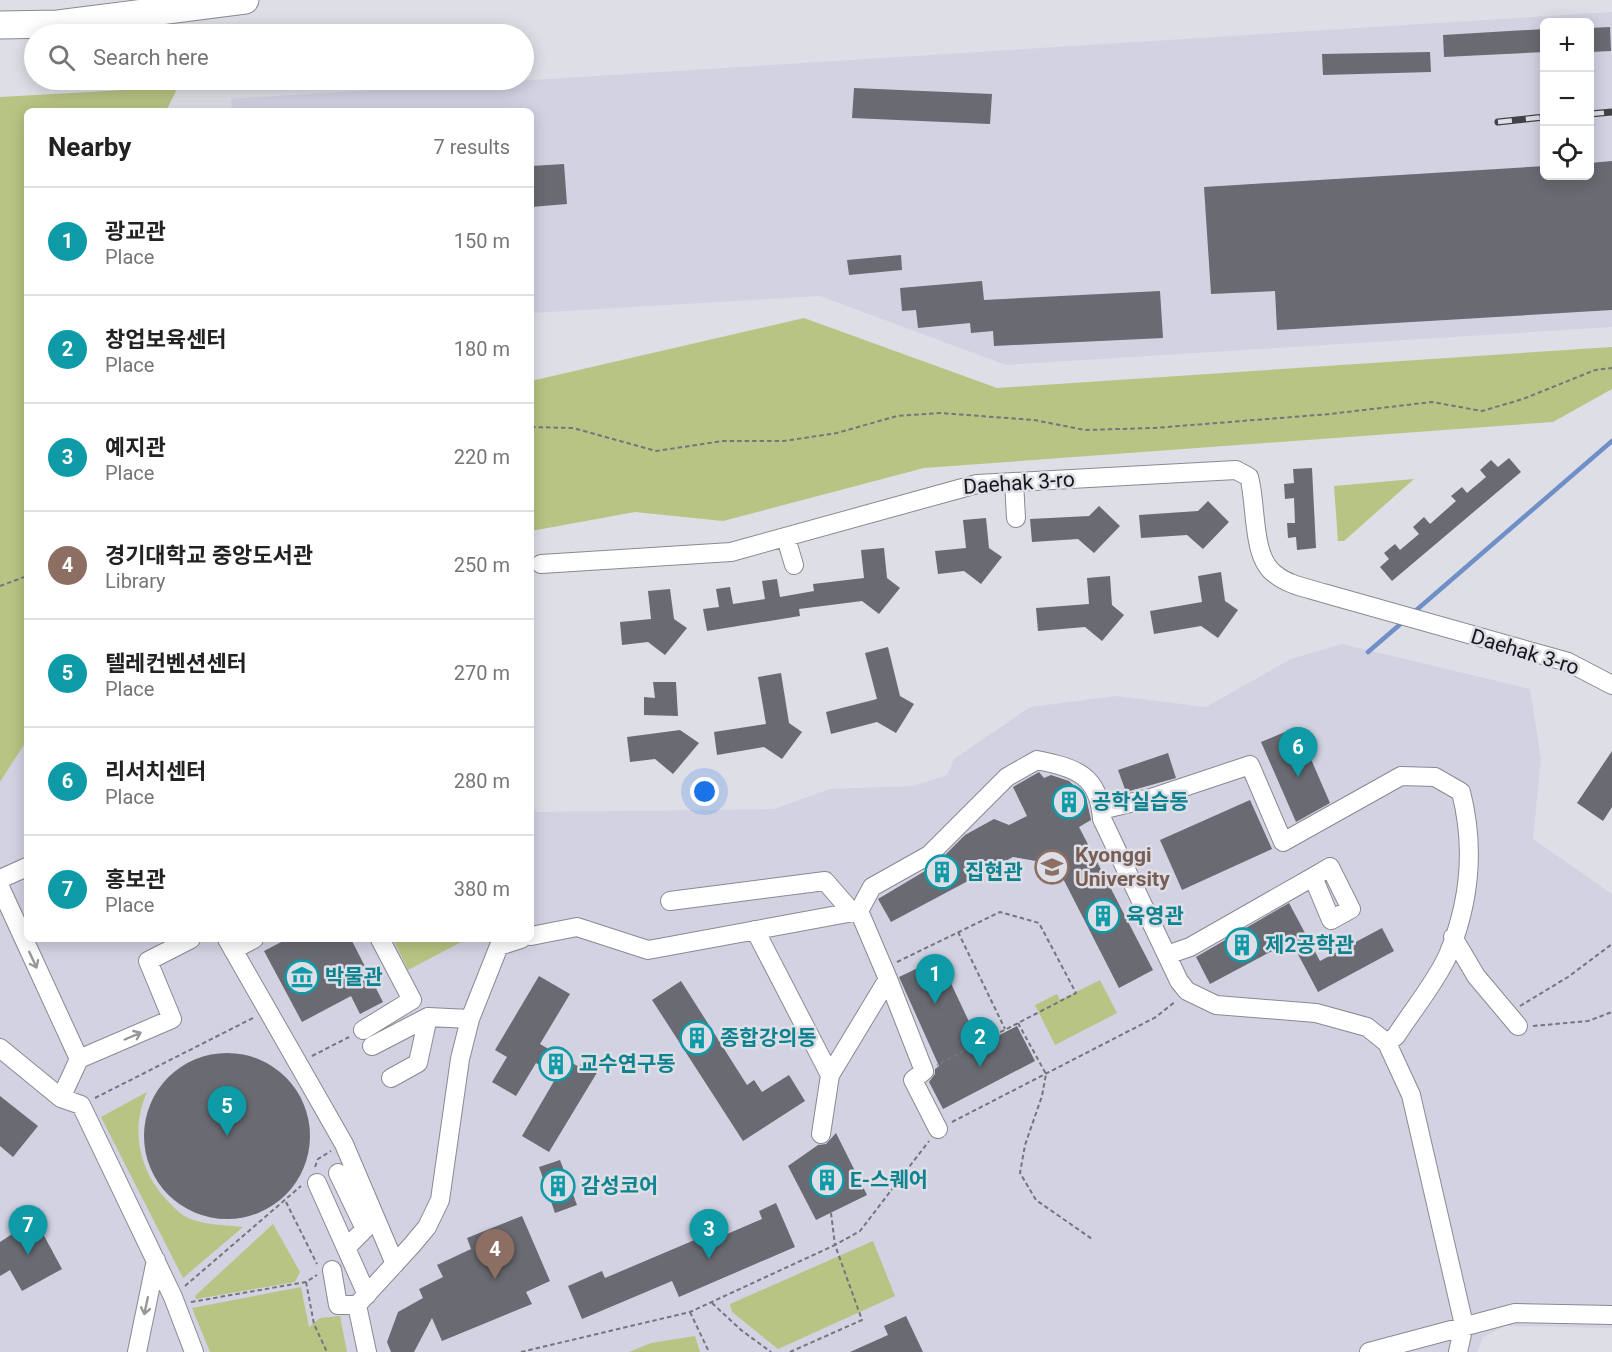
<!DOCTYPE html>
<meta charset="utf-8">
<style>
body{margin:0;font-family:Roboto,"Noto Sans KR",sans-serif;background:#f6f6f6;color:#222}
.controls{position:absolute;right:18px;top:18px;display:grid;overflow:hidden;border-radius:9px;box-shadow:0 3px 15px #0003}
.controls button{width:54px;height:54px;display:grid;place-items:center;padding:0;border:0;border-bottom:2px solid #e0e0e0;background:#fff;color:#222;font:30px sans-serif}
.you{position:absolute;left:705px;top:792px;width:21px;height:21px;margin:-15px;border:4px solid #fff;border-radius:50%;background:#1a73e8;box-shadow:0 0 0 9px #1a73e833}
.badge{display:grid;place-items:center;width:39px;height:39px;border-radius:50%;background:#a244ad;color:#fff;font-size:20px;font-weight:700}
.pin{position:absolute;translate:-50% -50px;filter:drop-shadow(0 2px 3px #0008)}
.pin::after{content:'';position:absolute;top:32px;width:21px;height:18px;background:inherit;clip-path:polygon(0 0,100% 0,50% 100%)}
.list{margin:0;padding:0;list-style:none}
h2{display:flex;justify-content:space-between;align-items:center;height:78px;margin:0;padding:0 24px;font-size:26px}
h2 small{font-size:20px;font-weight:400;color:#767676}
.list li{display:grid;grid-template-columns:39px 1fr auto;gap:18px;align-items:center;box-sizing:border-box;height:108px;padding:0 24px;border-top:2px solid #e0e0e0}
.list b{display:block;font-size:22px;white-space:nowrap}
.list p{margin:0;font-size:20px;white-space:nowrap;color:#767676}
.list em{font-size:20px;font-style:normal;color:#767676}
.icon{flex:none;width:33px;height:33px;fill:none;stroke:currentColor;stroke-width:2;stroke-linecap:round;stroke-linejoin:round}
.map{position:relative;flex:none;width:1612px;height:1352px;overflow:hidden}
.search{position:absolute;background:#fff;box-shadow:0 3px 15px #0003;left:24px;top:24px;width:510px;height:66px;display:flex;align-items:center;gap:15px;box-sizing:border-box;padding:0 21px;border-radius:33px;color:#767676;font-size:22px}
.panel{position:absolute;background:#fff;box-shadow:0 3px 15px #0003;left:24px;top:108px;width:510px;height:834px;border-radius:9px}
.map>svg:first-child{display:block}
.built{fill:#d2d2e3;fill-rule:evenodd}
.green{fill:#b8c483}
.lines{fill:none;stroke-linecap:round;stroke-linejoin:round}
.stream{stroke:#708fc6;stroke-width:4.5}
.building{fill:#6a6a72}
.minor-casing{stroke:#898992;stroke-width:20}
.highway-casing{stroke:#898992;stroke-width:29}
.path{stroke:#75757b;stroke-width:2;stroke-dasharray:4.5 3;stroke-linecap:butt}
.minor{stroke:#fff;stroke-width:18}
.highway{stroke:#fff;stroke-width:27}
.rail-casing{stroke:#424246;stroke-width:7}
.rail{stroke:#dedee7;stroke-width:4.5;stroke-dasharray:14;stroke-linecap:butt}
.oneway{stroke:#979798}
.labels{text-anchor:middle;stroke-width:5;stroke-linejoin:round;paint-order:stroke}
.street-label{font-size:21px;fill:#18181b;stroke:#dedee7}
.culture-label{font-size:21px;font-weight:bold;fill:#0d838f;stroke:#dedee7;text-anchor:start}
.education-label{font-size:21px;font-weight:bold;fill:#785e54;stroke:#dedee7;text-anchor:start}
</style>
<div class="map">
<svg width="1612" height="1352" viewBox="0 0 1612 1352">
<rect width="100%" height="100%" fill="#dedee7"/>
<path class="built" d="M 1612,12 L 1612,327 L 1006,365 L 820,296 L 531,313 L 531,111 L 232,111 L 231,99 ZM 1544,22 L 1590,22 L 1590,176 L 1544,176 Z
M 27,426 L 27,939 L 531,939 L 531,808 L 537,812 L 774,809 L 830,789 L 913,786 L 947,775 L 954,759 L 1030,707 L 1116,696 L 1206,707 L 1291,659 L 1342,644 L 1530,689 L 1541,759 L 1533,839 L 1612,894 L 1612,1328 L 1505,1326 L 1483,1337 L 1477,1352 L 0,1352 L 0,433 Z"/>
<path class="green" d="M 178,87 L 166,111 L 27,111 L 27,740 L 0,782 L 0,97 Z
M 804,318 L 997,388 L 1612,347 L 1612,389 L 1553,422 L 924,468 L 723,521 L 635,512 L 531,531 L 531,381 Z
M 1414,479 L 1344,541 L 1338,541 L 1334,486 Z
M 393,939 L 467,939 L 408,970 Z
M 1100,980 L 1117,1013 L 1055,1045 L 1035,1005 L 1057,994 L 1060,1000 Z
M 147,1092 C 131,1128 138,1166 163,1196 C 170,1203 178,1213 188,1218 C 204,1225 225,1225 243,1227 L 183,1278 L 101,1117 Z
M 273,1224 L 300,1272 L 295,1282 L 196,1299 L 195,1296 Z
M 873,1241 L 895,1296 L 778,1349 L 732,1312 L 730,1304 Z
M 301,1287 L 309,1327 L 320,1318 L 340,1316 L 347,1352 L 210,1352 L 192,1308 Z
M 695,1336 L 700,1352 L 629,1352 L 651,1343 Z"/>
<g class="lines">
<path class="stream" d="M 1413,613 L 1612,441
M 1368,652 L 1404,621"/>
</g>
<path class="building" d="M 1610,27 L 1611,51 L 1590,52 L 1590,28 Z
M 1545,29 L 1545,52 L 1444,57 L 1443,35 Z
M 1430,52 L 1431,72 L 1323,75 L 1322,54 Z
M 854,88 L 992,94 L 990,124 L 852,118 Z
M 1612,161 L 1612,310 L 1277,330 L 1275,291 L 1211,294 L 1204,187 L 1545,166 L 1545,176 L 1590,176 L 1590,163 Z
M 564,164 L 567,204 L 531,207 L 531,166 Z
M 901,255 L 902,270 L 849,275 L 847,260 Z
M 982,281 L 984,300 L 1160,291 L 1163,338 L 994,346 L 993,331 L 971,333 L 970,323 L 918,328 L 916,310 L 902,311 L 900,288 Z
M 1509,458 L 1521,472 L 1392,581 L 1380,567 L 1389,559 L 1384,553 L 1395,544 L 1400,550 L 1419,534 L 1413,527 L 1424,517 L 1430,524 L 1456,501 L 1451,496 L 1462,487 L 1467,493 L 1486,477 L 1480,470 L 1491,460 L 1498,467 Z
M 1312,468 L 1316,548 L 1297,550 L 1296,537 L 1288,538 L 1287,523 L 1295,523 L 1294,498 L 1285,499 L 1284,484 L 1294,483 L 1293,469 Z
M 1208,501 L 1229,522 L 1203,549 L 1187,535 L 1141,538 L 1139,515 L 1198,511 Z
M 1099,506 L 1120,526 L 1094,553 L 1078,539 L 1032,542 L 1030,519 L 1089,516 Z
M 986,518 L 989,548 L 1002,557 L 981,584 L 964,571 L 938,574 L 935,551 L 966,548 L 963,520 Z
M 884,548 L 887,578 L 900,588 L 879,614 L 862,601 L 799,609 L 800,616 L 707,631 L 703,609 L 719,607 L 716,589 L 730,587 L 733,604 L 765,599 L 762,581 L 777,579 L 780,597 L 814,591 L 813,584 L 864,578 L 861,550 Z
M 1221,572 L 1225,601 L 1238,610 L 1218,638 L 1201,626 L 1154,634 L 1150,611 L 1202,602 L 1198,576 Z
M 1110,576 L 1112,605 L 1124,615 L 1102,641 L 1085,627 L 1038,631 L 1036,608 L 1089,604 L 1087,578 Z
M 670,589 L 674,619 L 687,628 L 665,655 L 648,642 L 622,645 L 620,622 L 651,619 L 648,591 Z
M 888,647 L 900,696 L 914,704 L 896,733 L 877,722 L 831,734 L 826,712 L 877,699 L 865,653 Z
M 781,673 L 789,723 L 802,732 L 782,759 L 764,747 L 717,755 L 714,732 L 766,724 L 758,677 Z
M 653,682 L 676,682 L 678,716 L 644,715 L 644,697 L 655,698 Z
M 1297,727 L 1330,803 L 1296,822 L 1261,742 Z
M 680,730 L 699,743 L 673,774 L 655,759 L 630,762 L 627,737 Z
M 1612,751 L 1612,807 L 1603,821 L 1577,803 Z
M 1168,753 L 1176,778 L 1126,792 L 1118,770 Z
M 1039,772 L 1044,778 L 1051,775 L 1069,781 L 1086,797 L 1091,820 L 1079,827 L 1153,970 L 1119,988 L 1051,855 L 1036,861 L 1013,857 L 891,922 L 878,899 L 935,865 L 965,835 L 994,819 L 1009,825 L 1027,816 L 1013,787 Z
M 1250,800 L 1272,849 L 1182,890 L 1160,840 Z
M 1289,903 L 1320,961 L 1382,928 L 1394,951 L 1318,992 L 1291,941 L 1210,984 L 1196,957 Z
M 287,939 L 351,939 L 383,1002 L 360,1014 L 351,996 L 302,1022 L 264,951 Z
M 939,958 L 980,1045 L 1017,1026 L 1035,1061 L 943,1109 L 929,1082 L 935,1074 L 935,1069 L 939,1066 L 899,977 Z
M 539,976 L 570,994 L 540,1044 L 579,1067 L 586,1057 L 601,1066 L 549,1152 L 522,1136 L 557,1076 L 536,1063 L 516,1096 L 492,1082 L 507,1057 L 495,1050 Z
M 681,981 L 747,1085 L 754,1080 L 762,1092 L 789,1075 L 805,1101 L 743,1141 L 652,1000 Z
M144 1136a83 83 0 1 1 166 0a83 83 0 1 1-166 0Z
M 0,1096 L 38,1126 L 13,1157 L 0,1146 Z
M 836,1133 L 867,1195 L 816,1220 L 788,1166 L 818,1145 L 826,1144 Z
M 560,1160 L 577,1205 L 555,1213 L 539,1167 Z
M 776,1203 L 795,1247 L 679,1297 L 672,1281 L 582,1319 L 568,1286 L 602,1271 L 605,1278 L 704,1236 L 706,1243 L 762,1219 L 759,1211 Z
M 522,1216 L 550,1281 L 526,1292 L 532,1304 L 442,1341 L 432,1318 L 414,1352 L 391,1352 L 387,1342 L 398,1312 L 423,1298 L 419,1289 L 443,1277 L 437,1265 L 471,1249 L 467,1238 Z
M 35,1219 L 62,1269 L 22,1291 L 10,1270 L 0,1276 L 0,1242 Z
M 906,1316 L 923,1352 L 850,1352 L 888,1335 L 884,1326 Z"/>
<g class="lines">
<defs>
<path id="minor" d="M 1014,482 L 1016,518
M 786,538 L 794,565
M 541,564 L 731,552 L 977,484 L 1236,470 L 1249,477 C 1257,504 1251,557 1275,574 C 1288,585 1307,588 1323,593 L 1568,662 L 1612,685
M 1101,810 L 1151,798 L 1250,765 L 1283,842 L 1401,776 L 1435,777 L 1461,792 C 1475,847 1470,902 1448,955 C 1436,982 1412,1011 1396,1036 L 1387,1043
M 0,879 L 27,867
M 0,887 L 79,1059
M 670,901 L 825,881 L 852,912
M 755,930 L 830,1075
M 531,936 L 577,927 L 648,950 L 859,911 L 872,887 L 929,855 L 1007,777 L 1037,760 C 1076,768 1099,775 1102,819 L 1179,981 L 1187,991 L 1216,1005 L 1316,1013 L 1367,1027 L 1387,1043 L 1411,1095 L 1464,1325 L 1458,1352
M 1453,937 L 1476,976 L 1518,1026
M 227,939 L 344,1144 L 395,1264
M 233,950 L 254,939
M 1167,955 L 1190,947 L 1313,877 L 1330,867 L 1351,909 L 1331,920 L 1313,877
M 888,979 L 924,1071 L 913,1080 L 938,1129
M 363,1030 L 412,1000 L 380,939
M 372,1046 L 428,1017 L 470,1019
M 0,1048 L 61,1098 L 81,1105 L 173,1297 L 194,1352
M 391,1078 L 418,1063 L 428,1017
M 61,1098 L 79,1059 L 172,1019 L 148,961 L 191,939
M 821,1134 L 830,1075 L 888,979 L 859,911
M 338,1173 L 365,1229 L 346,1248
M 317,1183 L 367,1295
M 332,1270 L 338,1305 L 357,1305
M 137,1352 L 156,1260
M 367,1352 L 357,1305 L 412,1245 L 427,1227 L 440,1200 L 460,1059 L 470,1019 L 499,946 L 521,939
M 1369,1352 L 1515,1313 L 1612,1315"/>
<path id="highway" d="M 0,25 L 58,24 L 245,0"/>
</defs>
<use href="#minor" class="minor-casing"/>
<use href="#highway" class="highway-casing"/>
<path class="path" d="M 531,427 L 573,428 L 656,451 L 723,441 L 784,441 L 837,433 L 897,416 L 940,413 L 1034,420 L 1085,430 L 1154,428 L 1330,414 L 1432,402 L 1482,411 L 1523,399 L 1595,370 L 1612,368
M 0,586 L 27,576
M 958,932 L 1005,1029
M 897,962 L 1000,912 L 1039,923 L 1076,993 L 937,1065
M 1520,1006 L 1568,977 L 1612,944
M 1018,1023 L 1046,1074 L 1042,1096 L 1025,1145 L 1020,1173 L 1036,1200 L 1092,1239
M 1533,1026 L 1588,1021 L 1612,1012
M 312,1056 L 349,1037
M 95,1098 L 253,1018
M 952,1122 L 1156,1017 L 1176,1001
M 315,1167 L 318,1159 L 331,1151
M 286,1202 L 317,1264
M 831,1213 L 835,1245 L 860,1231 L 929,1141
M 306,1282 L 314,1324 L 327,1352
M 185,1286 L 301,1186
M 191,1302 L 306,1282 L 317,1275
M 712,1303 L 741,1330 L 771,1352
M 690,1312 L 709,1352
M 521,1352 L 690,1312 L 835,1245 L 862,1320 L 790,1352"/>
<use href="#minor" class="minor"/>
<use href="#highway" class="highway"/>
<defs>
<path id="rail" d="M 1590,114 L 1612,112
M 1498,122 L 1544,117"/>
</defs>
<use href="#rail" class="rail-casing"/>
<use href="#rail" class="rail"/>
</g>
<defs><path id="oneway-shaft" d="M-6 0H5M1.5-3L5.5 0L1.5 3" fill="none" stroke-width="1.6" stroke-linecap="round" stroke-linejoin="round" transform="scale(1.5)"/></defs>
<g class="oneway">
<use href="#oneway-shaft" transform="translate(33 960) rotate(65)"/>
<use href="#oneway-shaft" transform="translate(133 1036) rotate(-23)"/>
<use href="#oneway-shaft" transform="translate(146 1306) rotate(102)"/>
</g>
<defs>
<symbol id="building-ring" viewBox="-11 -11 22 22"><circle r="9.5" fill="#dedee7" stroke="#0f9aa8" stroke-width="1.5"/><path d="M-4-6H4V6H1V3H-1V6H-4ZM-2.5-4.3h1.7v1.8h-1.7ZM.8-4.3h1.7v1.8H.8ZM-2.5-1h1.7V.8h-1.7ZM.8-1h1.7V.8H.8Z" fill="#0f9aa8"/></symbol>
<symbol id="university-ring" viewBox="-11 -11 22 22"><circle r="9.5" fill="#dedee7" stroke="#8d6e63" stroke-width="1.5"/><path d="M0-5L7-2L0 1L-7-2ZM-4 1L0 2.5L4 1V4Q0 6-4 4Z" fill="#8d6e63"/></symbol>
<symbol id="museum-ring" viewBox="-11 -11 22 22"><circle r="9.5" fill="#dedee7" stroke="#0f9aa8" stroke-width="1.5"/><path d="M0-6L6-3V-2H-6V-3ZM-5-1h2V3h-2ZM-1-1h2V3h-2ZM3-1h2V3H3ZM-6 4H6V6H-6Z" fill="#0f9aa8"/></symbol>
</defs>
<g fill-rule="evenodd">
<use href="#building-ring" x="1050" y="783" width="38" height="38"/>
<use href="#university-ring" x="1033" y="848" width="38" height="38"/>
<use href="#building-ring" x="923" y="853" width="38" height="38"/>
<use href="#building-ring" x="1084" y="897" width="38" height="38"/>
<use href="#building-ring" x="1223" y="926" width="38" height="38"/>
<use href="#museum-ring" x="283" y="958" width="38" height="38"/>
<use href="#building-ring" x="678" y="1019" width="38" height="38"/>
<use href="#building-ring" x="537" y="1045" width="38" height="38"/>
<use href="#building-ring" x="808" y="1161" width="38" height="38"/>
<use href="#building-ring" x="539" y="1167" width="38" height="38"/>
</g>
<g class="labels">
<g class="street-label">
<text transform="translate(1019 483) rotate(-4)" y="7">Daehak 3-ro</text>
<text transform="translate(1525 652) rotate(17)" y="7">Daehak 3-ro</text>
</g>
<g class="culture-label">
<text x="1092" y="809">공학실습동</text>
<text x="965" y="879">집현관</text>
<text x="1126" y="923">육영관</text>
<text x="1265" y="952">제2공학관</text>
<text x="325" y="984">박물관</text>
<text x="720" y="1045">종합강의동</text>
<text x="579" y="1071">교수연구동</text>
<text x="850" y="1187">E-스퀘어</text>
<text x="581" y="1193">감성코어</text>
</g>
<g class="education-label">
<text x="1075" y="862">Kyonggi<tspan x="1075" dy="24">University</tspan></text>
</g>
</g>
</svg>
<div class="controls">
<button>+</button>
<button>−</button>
<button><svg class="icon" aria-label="locate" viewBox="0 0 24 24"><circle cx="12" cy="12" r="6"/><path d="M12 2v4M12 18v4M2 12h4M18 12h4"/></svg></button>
</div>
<div class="you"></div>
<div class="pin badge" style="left:935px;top:1004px;background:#0f9aa8">1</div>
<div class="pin badge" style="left:980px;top:1067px;background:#0f9aa8">2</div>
<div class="pin badge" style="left:709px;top:1259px;background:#0f9aa8">3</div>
<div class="pin badge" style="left:495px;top:1279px;background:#8d6e63">4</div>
<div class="pin badge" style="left:227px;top:1136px;background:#0f9aa8">5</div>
<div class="pin badge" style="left:1298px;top:777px;background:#0f9aa8">6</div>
<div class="pin badge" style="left:28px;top:1255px;background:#0f9aa8">7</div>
<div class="search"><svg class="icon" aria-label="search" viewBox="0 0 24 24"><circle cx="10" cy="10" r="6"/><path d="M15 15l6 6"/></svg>Search here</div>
<section class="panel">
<h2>Nearby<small>7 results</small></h2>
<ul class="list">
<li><span class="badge" style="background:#0f9aa8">1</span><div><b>광교관</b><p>Place</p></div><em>150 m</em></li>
<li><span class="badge" style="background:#0f9aa8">2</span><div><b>창업보육센터</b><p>Place</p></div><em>180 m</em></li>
<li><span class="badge" style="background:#0f9aa8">3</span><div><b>예지관</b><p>Place</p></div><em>220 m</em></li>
<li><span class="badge" style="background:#8d6e63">4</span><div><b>경기대학교 중앙도서관</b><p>Library</p></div><em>250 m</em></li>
<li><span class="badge" style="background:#0f9aa8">5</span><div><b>텔레컨벤션센터</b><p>Place</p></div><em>270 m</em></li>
<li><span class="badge" style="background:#0f9aa8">6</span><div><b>리서치센터</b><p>Place</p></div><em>280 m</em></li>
<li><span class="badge" style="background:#0f9aa8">7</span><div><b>홍보관</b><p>Place</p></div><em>380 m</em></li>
</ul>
</section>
</div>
